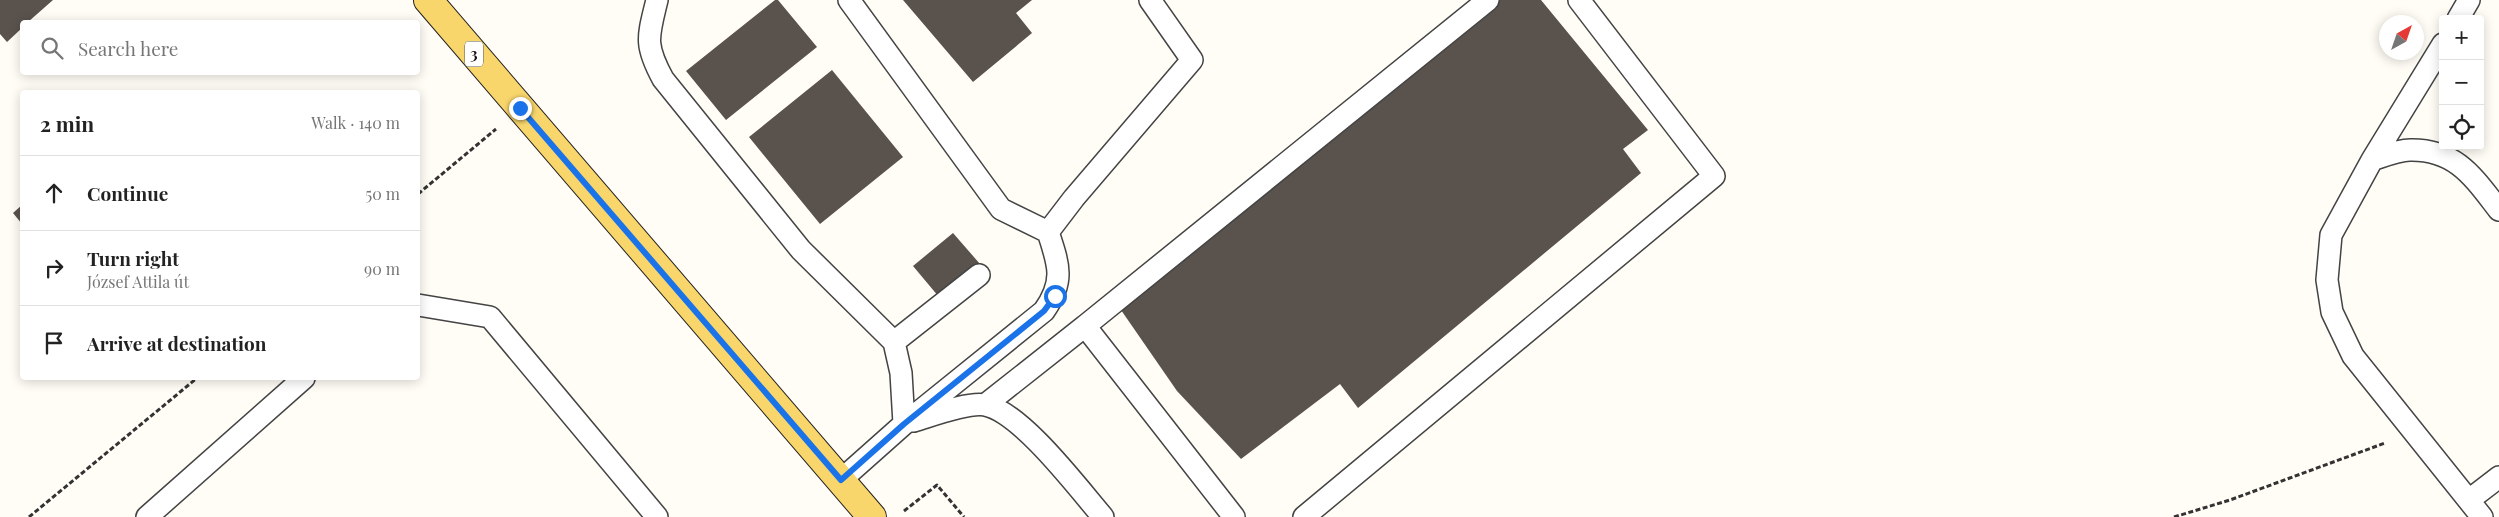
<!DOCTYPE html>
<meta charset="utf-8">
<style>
body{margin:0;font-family:"Playfair Display",serif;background:#f6f6f6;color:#222}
.controls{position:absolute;right:15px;top:15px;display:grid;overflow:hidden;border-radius:5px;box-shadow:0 2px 12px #0003}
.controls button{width:45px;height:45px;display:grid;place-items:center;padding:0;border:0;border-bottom:1px solid #e0e0e0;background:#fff;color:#222;font:25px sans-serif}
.compass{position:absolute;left:2379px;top:15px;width:45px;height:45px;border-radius:50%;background:#fff;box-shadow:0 2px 12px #0003;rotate:40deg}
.stop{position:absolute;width:15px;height:15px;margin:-11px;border:4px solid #1a73e8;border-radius:50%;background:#fff}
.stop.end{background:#1a73e8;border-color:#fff;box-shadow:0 1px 5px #0008}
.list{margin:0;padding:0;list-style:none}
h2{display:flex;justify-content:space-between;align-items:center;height:65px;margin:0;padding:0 20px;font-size:21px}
h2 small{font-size:16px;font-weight:400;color:#767676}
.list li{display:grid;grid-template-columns:32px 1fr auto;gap:15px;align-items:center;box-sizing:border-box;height:75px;padding:0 20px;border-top:1px solid #e0e0e0}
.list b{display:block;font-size:19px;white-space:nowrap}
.list p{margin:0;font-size:16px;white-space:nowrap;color:#767676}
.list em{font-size:16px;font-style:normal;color:#767676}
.icon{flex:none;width:28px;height:28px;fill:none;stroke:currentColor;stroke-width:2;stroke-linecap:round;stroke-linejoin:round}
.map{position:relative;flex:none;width:2499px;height:517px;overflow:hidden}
.search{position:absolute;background:#fff;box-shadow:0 2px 12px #0003;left:20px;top:20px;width:400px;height:55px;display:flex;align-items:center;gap:12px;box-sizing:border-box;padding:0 18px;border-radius:5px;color:#767676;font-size:19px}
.panel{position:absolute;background:#fff;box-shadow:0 2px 12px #0003;left:20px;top:90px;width:400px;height:290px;border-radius:5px}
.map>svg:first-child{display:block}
.building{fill:#5a524d}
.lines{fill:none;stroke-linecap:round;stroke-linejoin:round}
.lane-casing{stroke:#444;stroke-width:24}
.primary-casing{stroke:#222;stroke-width:30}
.path{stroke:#333;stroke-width:3;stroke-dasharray:5 2.5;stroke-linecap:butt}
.lane{stroke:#fff;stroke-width:21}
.primary{stroke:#f9d66b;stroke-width:28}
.route{stroke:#1a73e8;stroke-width:6}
.labels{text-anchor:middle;stroke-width:5;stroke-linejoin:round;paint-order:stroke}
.shield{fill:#fff;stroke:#585858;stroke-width:1}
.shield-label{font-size:15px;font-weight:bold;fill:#111}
</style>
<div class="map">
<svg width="2499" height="517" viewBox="0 0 2499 517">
<rect width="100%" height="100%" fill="#fffdf5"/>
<path class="building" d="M 0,0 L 53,0 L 28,22 L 22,22 L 22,28 L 7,42 L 0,34 Z
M 775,0 L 778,0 L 817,47 L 726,120 L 686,71 Z
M 903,0 L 1032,0 L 1016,13 L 1032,33 L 973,82 Z
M 1496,0 L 1541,0 L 1648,130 L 1623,149 L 1641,173 L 1358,408 L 1340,384 L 1241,459 L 1177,391 L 1121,310 Z
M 832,70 L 903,157 L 820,224 L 749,137 Z
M 22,205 L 22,224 L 13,213 Z
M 953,233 L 980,264 L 939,297 L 913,266 Z"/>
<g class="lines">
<defs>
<path id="lane" d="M 657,0 C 648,37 644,44 663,79 L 801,250 L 894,342 L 901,373 L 904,424 L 841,480
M 849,0 L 1001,209 L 1048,232 C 1059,265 1065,281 1044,311 L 904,424
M 2458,19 L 2469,0
M 2443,44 L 2372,160 L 2331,235 L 2327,280 L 2332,312 L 2353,356 L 2482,517
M 2372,160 C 2384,156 2398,150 2410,150 C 2456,149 2474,178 2499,210
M 1048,232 L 1074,198 L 1192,60 L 1150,0
M 418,305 L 490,317 L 657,517
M 1085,326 L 1488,0
M 894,342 L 979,275
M 985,405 L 1085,326 L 1234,517
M 914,421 C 931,416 967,402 985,405 C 1021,412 1078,488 1103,517
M 2469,500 L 2499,477
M 147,517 L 304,378
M 1304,517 L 1714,176 L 1579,0"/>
<path id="primary" d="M 428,0 L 872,517"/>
</defs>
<use href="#lane" class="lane-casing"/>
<use href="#primary" class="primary-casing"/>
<path class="path" d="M 418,194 L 496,129
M 904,511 L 937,485 L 964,517
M 29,517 L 197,378
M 2174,517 L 2230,500 L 2385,443"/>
<use href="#lane" class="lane"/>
<use href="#primary" class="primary"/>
</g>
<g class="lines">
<path class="route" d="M 520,108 L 841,480 L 904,424 L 1044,311 L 1055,296"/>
</g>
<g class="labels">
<rect class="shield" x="465" y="41.5" width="18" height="25" rx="4"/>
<g class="shield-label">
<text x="474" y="59">3</text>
</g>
</g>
</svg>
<div class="controls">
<button>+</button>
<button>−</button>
<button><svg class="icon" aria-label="locate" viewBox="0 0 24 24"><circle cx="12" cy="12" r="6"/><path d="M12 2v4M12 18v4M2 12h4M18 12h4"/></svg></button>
</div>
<svg class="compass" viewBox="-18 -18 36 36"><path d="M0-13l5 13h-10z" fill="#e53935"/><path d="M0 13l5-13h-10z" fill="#767676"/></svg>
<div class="stop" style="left:1055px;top:296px"></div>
<div class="stop end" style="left:520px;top:108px"></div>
<div class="search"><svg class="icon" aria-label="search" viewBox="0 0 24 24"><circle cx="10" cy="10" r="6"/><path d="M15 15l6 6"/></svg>Search here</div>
<section class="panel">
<h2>2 min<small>Walk · 140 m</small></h2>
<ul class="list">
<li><svg class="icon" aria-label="ahead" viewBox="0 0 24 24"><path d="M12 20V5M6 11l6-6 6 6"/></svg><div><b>Continue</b></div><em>50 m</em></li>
<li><svg class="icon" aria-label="right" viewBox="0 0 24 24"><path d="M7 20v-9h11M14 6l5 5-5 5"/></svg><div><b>Turn right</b><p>József Attila út</p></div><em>90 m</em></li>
<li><svg class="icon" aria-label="arrive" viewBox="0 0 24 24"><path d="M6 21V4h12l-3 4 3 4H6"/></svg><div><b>Arrive at destination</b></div></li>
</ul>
</section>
</div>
